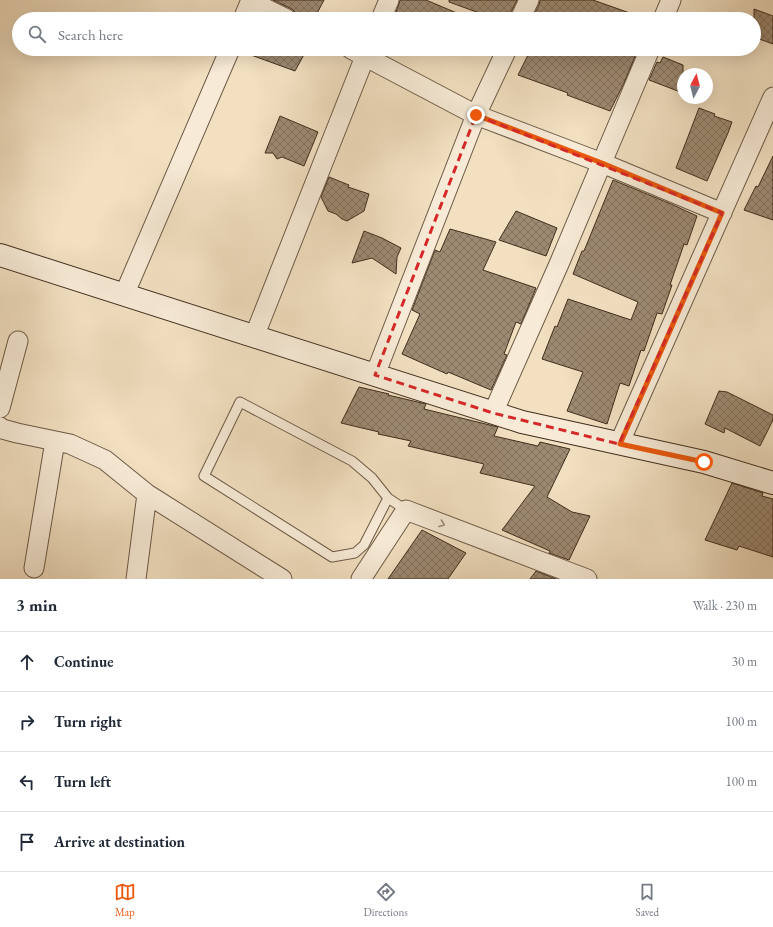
<!DOCTYPE html>
<meta charset="utf-8">
<style>
body{margin:0;font-family:"EB Garamond",serif;background:#f6f6f7;color:#1f2937}
.compass{position:absolute;left:677px;top:68px;width:36px;height:36px;border-radius:50%;background:#fff;box-shadow:0 4px 16px #0002;rotate:7deg}
.stop{position:absolute;width:12px;height:12px;margin:-9px;border:3px solid #ea580c;border-radius:50%;background:#fff}
.stop.end{background:#ea580c;border-color:#fff;box-shadow:0 1px 4px #0008}
.list{margin:0;padding:0;list-style:none}
h2{display:flex;justify-content:space-between;align-items:center;height:52px;margin:0;padding:0 16px;font-size:17px}
h2 small{font-size:13px;font-weight:400;color:#747a83}
.list li{display:grid;grid-template-columns:26px 1fr auto;gap:12px;align-items:center;box-sizing:border-box;height:60px;padding:0 16px;border-top:1px solid #e0e1e3}
.list b{display:block;font-size:15px;white-space:nowrap}
.list em{font-size:13px;font-style:normal;color:#747a83}
.icon{flex:none;width:22px;height:22px;fill:none;stroke:currentColor;stroke-width:2;stroke-linecap:round;stroke-linejoin:round}
.map{position:relative;flex:none;width:773px;height:579px;overflow:hidden}
.search{position:absolute;background:#fff;box-shadow:0 4px 16px #0002;left:12px;right:12px;top:12px;height:44px;display:flex;align-items:center;gap:10px;box-sizing:border-box;padding:0 14px;border-radius:22px;color:#747a83;font-size:15px}
.sheet{height:292px;background:#fff}
nav{display:flex;justify-content:space-around;align-items:center;box-sizing:border-box;height:56px;border-top:1px solid #e0e1e3;background:#fff;font-size:11px;color:#747a83}
nav a{display:grid;justify-items:center;gap:2px}
nav .on{color:#ea580c}
.map>svg:first-child{display:block}
.building{fill:url(#building-cross-hatch);stroke:#412d1d}
.lines{fill:none;stroke-linecap:round;stroke-linejoin:round}
.lane-casing{stroke:#6d5a46;stroke-width:11}
.street-casing{stroke:#6d5a46;stroke-width:21}
.secondary-casing{stroke:#412d1d;stroke-width:24}
.lane{stroke:#f7ebd7;stroke-width:9}
.street{stroke:#f7ebd7;stroke-width:19}
.secondary{stroke:#f7ebd7;stroke-width:22}
.oneway{stroke:#9c8c7a}
.route{stroke:#ea580c;stroke-width:5}
.marked{fill:none;stroke:#d62828;stroke-width:3;stroke-dasharray:8 5;stroke-linejoin:round}
</style>
<div class="map">
<svg width="773" height="579" viewBox="0 0 773 579">
<defs>
<pattern id="building-cross-hatch" width="8" height="8" patternUnits="userSpaceOnUse"><rect width="8" height="8" fill="#9d8a72"/><path d="M0 0l8 8M0 8l8-8" fill="none" stroke="#82715d"/></pattern>
</defs>
<rect width="100%" height="100%" fill="#f2e0c1"/>
<filter id="stains"><feTurbulence type="fractalNoise" baseFrequency=".005" numOctaves="4"/><feColorMatrix values="0 0 0 0 .2 0 0 0 0 .09 0 0 0 0 .02 0 0 0 .5 -.17"/></filter>
<radialGradient id="worn" r=".72"><stop offset=".6" stop-color="#630" stop-opacity="0"/><stop offset="1" stop-color="#630" stop-opacity=".3"/></radialGradient>
<path class="building" d="M 273,0 L 324,0 L 314,19 L 296,13 L 292,9 Z
M 400,0 L 426,0 L 471,19 L 407,19 L 395,14 L 399,4 Z
M 449,0 L 517,0 L 510,14 L 509,19 L 496,19 L 449,2 Z
M 540,0 L 593,0 L 641,17 L 640,19 L 532,19 L 539,5 Z
M 754,9 L 773,16 L 773,44 L 754,37 Z
M 241,49 L 307,49 L 295,71 L 240,51 Z
M 531,49 L 622,49 L 636,54 L 624,83 L 610,111 L 567,95 L 568,93 L 518,75 Z
M 663,57 L 683,65 L 683,93 L 649,80 L 657,62 L 660,63 Z
M 699,108 L 715,114 L 714,116 L 732,122 L 728,133 L 707,181 L 676,168 Z
M 280,116 L 318,132 L 304,166 L 282,157 L 277,159 L 273,153 L 265,153 Z
M 773,156 L 773,220 L 744,210 L 756,186 L 758,187 Z
M 329,177 L 349,185 L 348,187 L 369,194 L 364,211 L 347,221 L 342,219 L 336,214 L 328,211 L 321,197 Z
M 613,180 L 671,204 L 697,216 L 687,245 L 684,244 L 670,285 L 672,285 L 662,314 L 657,313 L 644,351 L 641,350 L 629,386 L 620,383 L 607,424 L 567,411 L 583,372 L 542,359 L 555,326 L 557,327 L 568,299 L 631,320 L 638,302 L 573,274 L 582,251 L 584,251 Z
M 516,211 L 557,228 L 546,256 L 499,240 Z
M 450,229 L 496,242 L 483,270 L 536,288 L 521,324 L 516,322 L 504,354 L 507,355 L 491,390 L 448,372 L 447,374 L 402,354 L 420,314 L 412,310 L 435,250 L 440,252 Z
M 364,231 L 382,238 L 401,248 L 397,257 L 396,274 L 372,258 L 352,263 Z
M 359,387 L 389,394 L 388,395 L 426,404 L 424,409 L 498,427 L 494,436 L 538,446 L 540,442 L 570,449 L 547,497 L 572,512 L 590,516 L 569,560 L 549,553 L 550,551 L 502,530 L 535,486 L 480,473 L 484,464 L 408,446 L 411,441 L 378,434 L 379,432 L 341,423 Z
M 719,391 L 727,392 L 773,415 L 773,420 L 760,446 L 725,428 L 724,433 L 705,424 Z
M 732,483 L 763,493 L 762,496 L 773,499 L 773,557 L 739,546 L 737,550 L 705,540 Z
M 422,530 L 466,553 L 448,579 L 388,579 Z
M 536,571 L 556,579 L 530,579 Z"/>
<g class="lines">
<defs>
<path id="lane" d="M 388,498 L 364,545 L 355,553 L 332,557 L 204,476 L 240,402 L 352,461 L 372,478 L 388,498 L 406,510"/>
<path id="street" d="M 250,1 L 287,19
M 243,19 L 251,0
M 381,19 L 389,0
M 520,19 L 529,0
M 663,19 L 671,0
M 351,49 L 476,115 L 602,163 L 722,213
M 124,295 L 230,49
M 254,337 L 368,49
M 375,375 L 476,115 L 507,49
M 0,408 L 18,341
M 493,413 L 559,264 L 650,49
M 0,427 L 2,429 L 17,433 L 70,444 L 105,460 L 147,494 L 282,579
M 619,444 L 773,97
M 34,568 L 55,441
M 136,579 L 147,494
M 361,579 L 406,510 L 587,579"/>
<path id="secondary" d="M 0,255 L 522,422 L 704,462 L 773,483"/>
</defs>
<use href="#lane" class="lane-casing"/>
<use href="#street" class="street-casing"/>
<use href="#secondary" class="secondary-casing"/>
<use href="#lane" class="lane"/>
<use href="#street" class="street"/>
<use href="#secondary" class="secondary"/>
</g>
<defs><path id="oneway-chevron" d="M-2-3.5L2.5 0L-2 3.5" fill="none" stroke-width="1.6" stroke-linecap="round" stroke-linejoin="round"/></defs>
<use class="oneway" href="#oneway-chevron" transform="translate(442 524) rotate(21)"/>
<g class="lines">
<path class="route" d="M 476,115 L 602,163 L 722,213 L 620,444 L 704,462"/>
</g>
<path class="marked" d="M 476,115 L 722,213 L 619,444 L 493,413 L 375,375 Z"/>
<rect width="100%" height="100%" filter="url(#stains)"/>
<rect width="100%" height="100%" fill="url(#worn)"/>
</svg>
<svg class="compass" viewBox="-18 -18 36 36"><path d="M0-13l5 13h-10z" fill="#e53935"/><path d="M0 13l5-13h-10z" fill="#747a83"/></svg>
<div class="stop" style="left:704px;top:462px"></div>
<div class="stop end" style="left:476px;top:115px"></div>
<div class="search"><svg class="icon" aria-label="search" viewBox="0 0 24 24"><circle cx="10" cy="10" r="6"/><path d="M15 15l6 6"/></svg>Search here</div>
</div>
<section class="sheet">
<h2>3 min<small>Walk · 230 m</small></h2>
<ul class="list">
<li><svg class="icon" aria-label="ahead" viewBox="0 0 24 24"><path d="M12 20V5M6 11l6-6 6 6"/></svg><div><b>Continue</b></div><em>30 m</em></li>
<li><svg class="icon" aria-label="right" viewBox="0 0 24 24"><path d="M7 20v-9h11M14 6l5 5-5 5"/></svg><div><b>Turn right</b></div><em>100 m</em></li>
<li><svg class="icon" aria-label="left" viewBox="0 0 24 24"><path d="M17 20v-9H6M10 6l-5 5 5 5"/></svg><div><b>Turn left</b></div><em>100 m</em></li>
<li><svg class="icon" aria-label="arrive" viewBox="0 0 24 24"><path d="M6 21V4h12l-3 4 3 4H6"/></svg><div><b>Arrive at destination</b></div></li>
</ul>
</section>
<nav>
<a class="on"><svg class="icon" aria-label="map" viewBox="0 0 24 24"><path d="M3 6l6-2 6 2 6-2v14l-6 2-6-2-6 2zM9 4v14M15 6v14"/></svg>Map</a>
<a><svg class="icon" aria-label="directions" viewBox="0 0 24 24"><path d="M12 3l9 9-9 9-9-9zM9 14v-3h6M13 9l2 2-2 2"/></svg>Directions</a>
<a><svg class="icon" aria-label="saved" viewBox="0 0 24 24"><path d="M7 4h10v16l-5-4-5 4z"/></svg>Saved</a>
</nav>
